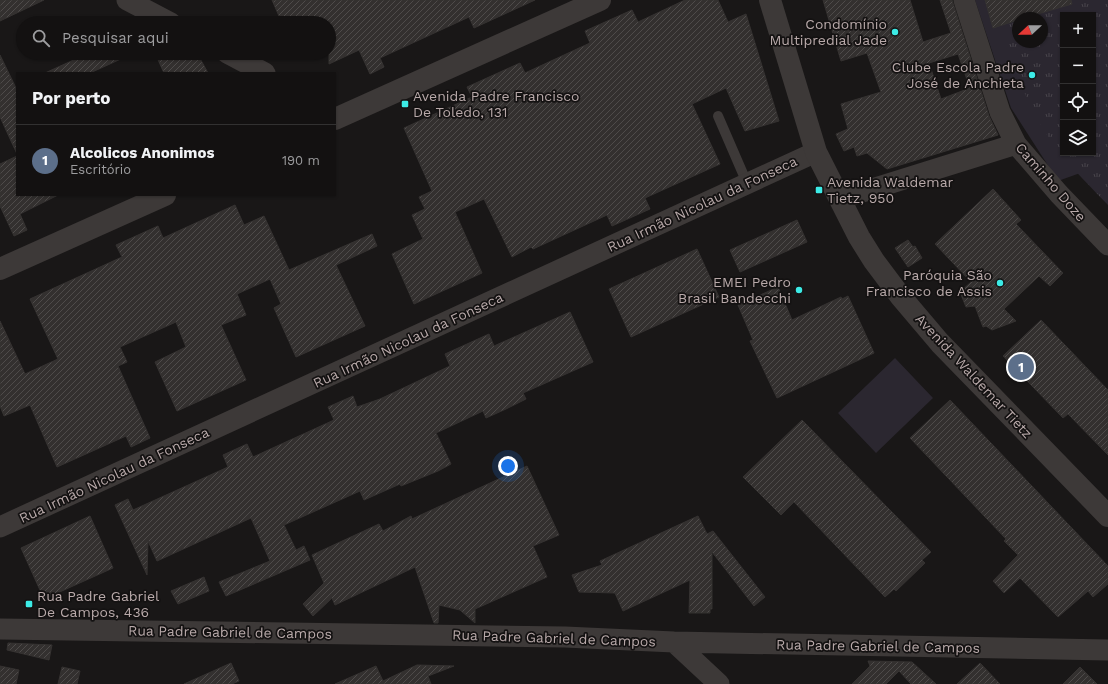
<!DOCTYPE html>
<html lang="pt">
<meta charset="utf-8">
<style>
body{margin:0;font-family:"Work Sans",sans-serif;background:#1c1a1a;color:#f1f3f6}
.controls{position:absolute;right:12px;top:12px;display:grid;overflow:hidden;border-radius:0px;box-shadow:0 1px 3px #0004}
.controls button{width:36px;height:36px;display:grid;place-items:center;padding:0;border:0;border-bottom:1px solid #323131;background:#131111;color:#f1f3f6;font:20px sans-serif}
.compass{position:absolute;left:1012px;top:12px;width:36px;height:36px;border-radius:50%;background:#131111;box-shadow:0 1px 3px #0004;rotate:248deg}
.you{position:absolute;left:508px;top:466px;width:14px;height:14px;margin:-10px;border:3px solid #fff;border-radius:50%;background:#1a73e8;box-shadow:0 0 0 6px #1a73e833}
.badge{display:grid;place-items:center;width:26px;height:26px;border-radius:50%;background:#7c3aed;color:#fff;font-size:13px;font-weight:700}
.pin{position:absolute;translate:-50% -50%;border:2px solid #fff;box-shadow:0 1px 4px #0006}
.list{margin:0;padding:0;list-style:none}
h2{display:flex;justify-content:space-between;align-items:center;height:52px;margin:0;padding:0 16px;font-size:17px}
h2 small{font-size:13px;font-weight:400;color:#9d9d9f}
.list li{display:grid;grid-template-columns:26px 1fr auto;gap:12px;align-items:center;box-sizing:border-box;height:72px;padding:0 16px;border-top:1px solid #323131}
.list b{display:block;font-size:15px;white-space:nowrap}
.list p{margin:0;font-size:13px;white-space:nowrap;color:#9d9d9f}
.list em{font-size:13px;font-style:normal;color:#9d9d9f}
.icon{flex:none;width:22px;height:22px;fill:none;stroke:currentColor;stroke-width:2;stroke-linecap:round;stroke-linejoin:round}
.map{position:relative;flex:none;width:1108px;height:684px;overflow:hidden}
.search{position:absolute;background:#131111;box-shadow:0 1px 3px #0004;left:16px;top:16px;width:320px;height:44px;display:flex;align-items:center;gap:10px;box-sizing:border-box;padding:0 14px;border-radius:22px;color:#9d9d9f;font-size:15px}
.panel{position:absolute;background:#131111;box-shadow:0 1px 3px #0004;left:16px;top:72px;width:320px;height:124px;border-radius:0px}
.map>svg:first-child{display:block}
.grass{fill:#2b2730;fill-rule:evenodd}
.park{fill:url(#park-tufts);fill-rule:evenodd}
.building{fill:url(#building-hatch);stroke:#353231;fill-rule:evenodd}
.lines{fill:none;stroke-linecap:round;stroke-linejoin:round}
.service{stroke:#3d3938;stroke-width:10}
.minor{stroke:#3d3938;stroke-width:21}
.tertiary{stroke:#3d3938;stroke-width:22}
.poi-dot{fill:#3cebe6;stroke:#141212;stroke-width:1.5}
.labels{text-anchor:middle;stroke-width:3.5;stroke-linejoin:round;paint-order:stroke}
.poi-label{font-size:14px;fill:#b8a9a9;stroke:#141212;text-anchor:end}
.street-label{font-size:14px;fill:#b8a9a9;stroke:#141212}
</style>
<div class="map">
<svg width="1108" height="684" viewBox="0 0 1108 684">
<defs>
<pattern id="park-tufts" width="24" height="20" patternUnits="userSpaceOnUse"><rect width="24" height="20" fill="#2b2730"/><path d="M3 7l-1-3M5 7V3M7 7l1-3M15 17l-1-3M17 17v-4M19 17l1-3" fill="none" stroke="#48444b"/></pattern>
<pattern id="building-hatch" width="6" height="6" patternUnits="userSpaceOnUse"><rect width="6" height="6" fill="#33302f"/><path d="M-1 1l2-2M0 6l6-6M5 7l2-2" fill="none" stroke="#4e4b4a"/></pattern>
</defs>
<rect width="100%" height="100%" fill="#191717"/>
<path class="grass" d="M 975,0 L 1108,0 L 1108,163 L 1058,181 L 1011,108 ZM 1063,15 L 1093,15 L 1093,153 L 1063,153 ZM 1018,18 L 1042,18 L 1042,42 L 1018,42 Z
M 895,358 L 933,398 L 876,453 L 838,413 Z"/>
<path class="park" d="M 998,0 L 1108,0 L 1108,205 C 1092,188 1075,172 1060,153 C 1035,121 1019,84 1006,44 L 1010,41 ZM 1063,15 L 1093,15 L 1093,153 L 1063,153 ZM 1018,18 L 1042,18 L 1042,42 L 1018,42 Z"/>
<path class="building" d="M 0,0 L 44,0 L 0,21 Z
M 272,0 L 535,0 L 474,28 L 469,17 L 380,58 L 384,67 L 370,74 L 359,50 L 329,64 L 329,23 L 282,23 Z
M 685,0 L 718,0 L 728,22 L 746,14 L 779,121 L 745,131 L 726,88 L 692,104 L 720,164 L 645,198 L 650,209 L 612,226 L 607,215 L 533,249 L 531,247 L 512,257 L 484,199 L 455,212 L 482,273 L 414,304 L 392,254 L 423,239 L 412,215 L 425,209 L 419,197 L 432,191 L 404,128 L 472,97 L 467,87 L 520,63 L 525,73 L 590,43 L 585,31 L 632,10 L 638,22 Z
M 823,0 L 910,0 L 923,42 L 951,33 L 940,0 L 952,0 L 989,116 L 998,135 L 887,169 L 867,153 L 857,156 L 854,147 L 844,151 L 836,134 L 848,129 L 841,104 L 881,92 L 867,53 L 841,61 ZM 958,54 L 970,88 L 941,99 L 929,63 Z
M 985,0 L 1071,0 L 1072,4 L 1024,18 L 1018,18 L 1018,20 L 993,28 Z
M 89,53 L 134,53 L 90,73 L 45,73 Z
M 155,53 L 197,53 L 208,73 L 164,73 Z
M 0,55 L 17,90 L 17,154 L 0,117 Z
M 17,156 L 17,195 L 58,195 L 20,214 L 27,230 L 14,236 L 0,206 L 0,164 Z
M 993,189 L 1021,220 L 1016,224 L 1063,273 L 1050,286 L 1039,276 L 1004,309 L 1016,321 L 992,330 L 986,326 L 983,327 L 975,306 L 966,307 L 960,292 L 971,282 L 935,244 Z
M 235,205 L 244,225 L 264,216 L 289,270 L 372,234 L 377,246 L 336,265 L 365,326 L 296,357 L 274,308 L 281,304 L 270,279 L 237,294 L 246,315 L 221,325 L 246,380 L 177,411 L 155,362 L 186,347 L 176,322 L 120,347 L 127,362 L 118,366 L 150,438 L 131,447 L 126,436 L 57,467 L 30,405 L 4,416 L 0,406 L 0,321 L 25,374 L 58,359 L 30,299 L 122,257 L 116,245 L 158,226 L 163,238 Z
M 797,220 L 807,242 L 740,272 L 730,250 Z
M 908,240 L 913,247 L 915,246 L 922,258 L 908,267 L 895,248 Z
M 697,249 L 719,297 L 631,337 L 609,289 Z
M 778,287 L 792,320 L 841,297 L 842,299 L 848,296 L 874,353 L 777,398 L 750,341 L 753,340 L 738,305 Z
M 570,312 L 593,362 L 523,393 L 526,399 L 506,409 L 486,418 L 483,411 L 436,433 L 451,464 L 438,471 L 401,486 L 400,484 L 364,500 L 360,491 L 284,525 L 296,550 L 304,546 L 310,560 L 226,596 L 219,582 L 270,561 L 251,518 L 157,561 L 148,541 L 147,575 L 115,505 L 128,499 L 133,510 L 228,467 L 223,455 L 247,444 L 253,457 L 334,420 L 328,407 L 353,396 L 357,407 L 380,399 L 450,366 L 445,354 L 489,334 L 494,346 Z
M 1041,320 L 1108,390 L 1108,455 L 1068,414 L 1063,418 L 1003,356 Z
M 950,400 L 1108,566 L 1108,584 L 1093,597 L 1088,591 L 1058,617 L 1020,578 L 1004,593 L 993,581 L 1018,555 L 1004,541 L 1006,539 L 910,438 Z
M 802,420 L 931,552 L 922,560 L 925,563 L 896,591 L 894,589 L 885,597 L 794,502 L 781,515 L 743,477 Z
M 527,466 L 559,535 L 533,546 L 547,577 L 475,609 L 475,623 L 460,610 L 439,605 L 438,623 L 434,623 L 415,567 L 335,605 L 332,598 L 313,616 L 303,604 L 324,583 L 312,555 L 379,524 L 383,531 L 411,516 L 412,519 Z
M 90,516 L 113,568 L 44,599 L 21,548 Z
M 698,516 L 707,534 L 713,531 L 765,597 L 754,606 L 712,552 L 712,609 L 710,609 L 710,613 L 689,613 L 690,580 L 623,611 L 615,593 L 579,592 L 572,575 L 602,565 L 600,561 Z
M 204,577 L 209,591 L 178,604 L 171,591 Z
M 8,643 L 52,645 L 49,660 L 7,650 Z
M 868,661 L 912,662 L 936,684 L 911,684 L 899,671 L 886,684 L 852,684 L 870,666 Z
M 231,663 L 239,681 L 232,684 L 184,684 Z
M 980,663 L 1000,684 L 957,684 Z
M 417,665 L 454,666 L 428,676 L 431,684 L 335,684 L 376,666 L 383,681 Z
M 0,666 L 19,670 L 16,684 L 0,684 Z
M 62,667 L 80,671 L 77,684 L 58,684 Z
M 1080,667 L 1097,684 L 1063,684 Z"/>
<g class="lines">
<path class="service" d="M 718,116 L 747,183"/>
<path class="minor" d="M 127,0 L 171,23
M 964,0 L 1000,112 L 1016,144 L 1059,194 L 1108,245
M 227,53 L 265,73
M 840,199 L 1016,144
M 0,527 L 816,152
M 0,629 L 565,637 L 674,642 L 1108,650
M 674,642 L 719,684"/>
<path class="tertiary" d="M 770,0 L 816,152 L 859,237 L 874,261 L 901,297 L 940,343 L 1108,516
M 335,119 L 600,0
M 0,269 L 165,195"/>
</g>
<g class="poi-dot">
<circle cx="895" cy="32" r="4"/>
<circle cx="1032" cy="75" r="4"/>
<rect x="401" y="100" width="8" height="8" rx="2"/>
<rect x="815" y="186" width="8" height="8" rx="2"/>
<circle cx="1000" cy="283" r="4"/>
<circle cx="799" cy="290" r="4"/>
<rect x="25" y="600" width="8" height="8" rx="2"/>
</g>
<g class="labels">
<g class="poi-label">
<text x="887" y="29">Condomínio<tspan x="887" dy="16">Multipredial Jade</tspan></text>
<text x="1024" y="72">Clube Escola Padre<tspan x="1024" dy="16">José de Anchieta</tspan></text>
<text x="413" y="101" text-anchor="start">Avenida Padre Francisco<tspan x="413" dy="16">De Toledo, 131</tspan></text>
<text x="827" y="187" text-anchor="start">Avenida Waldemar<tspan x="827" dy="16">Tietz, 950</tspan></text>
<text x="992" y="280">Paróquia São<tspan x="992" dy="16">Francisco de Assis</tspan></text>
<text x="791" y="287">EMEI Pedro<tspan x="791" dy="16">Brasil Bandecchi</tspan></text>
<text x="37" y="601" text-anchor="start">Rua Padre Gabriel<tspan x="37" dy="16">De Campos, 436</tspan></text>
</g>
<g class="street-label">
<text transform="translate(1051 182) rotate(49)" y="5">Caminho Doze</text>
<text transform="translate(702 204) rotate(-25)" y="5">Rua Irmão Nicolau da Fonseca</text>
<text transform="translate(408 340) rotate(-25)" y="5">Rua Irmão Nicolau da Fonseca</text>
<text transform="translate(974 376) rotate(47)" y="5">Avenida Waldemar Tietz</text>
<text transform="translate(114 475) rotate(-25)" y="5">Rua Irmão Nicolau da Fonseca</text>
<text transform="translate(230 632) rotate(1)" y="5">Rua Padre Gabriel de Campos</text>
<text transform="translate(554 638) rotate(2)" y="5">Rua Padre Gabriel de Campos</text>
<text transform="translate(878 646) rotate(1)" y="5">Rua Padre Gabriel de Campos</text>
</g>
</g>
</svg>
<div class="controls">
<button>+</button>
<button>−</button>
<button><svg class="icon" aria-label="locate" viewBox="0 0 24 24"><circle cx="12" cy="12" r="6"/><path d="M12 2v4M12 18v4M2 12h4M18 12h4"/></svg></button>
<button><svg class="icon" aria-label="layers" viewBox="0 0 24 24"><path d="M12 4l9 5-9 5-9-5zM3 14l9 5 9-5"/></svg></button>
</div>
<svg class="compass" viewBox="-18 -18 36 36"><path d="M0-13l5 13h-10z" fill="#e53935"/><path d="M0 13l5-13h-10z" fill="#9d9d9f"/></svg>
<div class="you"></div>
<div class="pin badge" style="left:1021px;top:367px;background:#5c6f8a">1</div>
<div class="search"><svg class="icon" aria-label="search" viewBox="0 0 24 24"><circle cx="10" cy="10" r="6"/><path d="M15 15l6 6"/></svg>Pesquisar aqui</div>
<section class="panel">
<h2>Por perto<small></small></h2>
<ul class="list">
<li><span class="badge" style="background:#5c6f8a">1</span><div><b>Alcolicos Anonimos</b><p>Escritório</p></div><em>190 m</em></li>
</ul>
</section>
</div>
